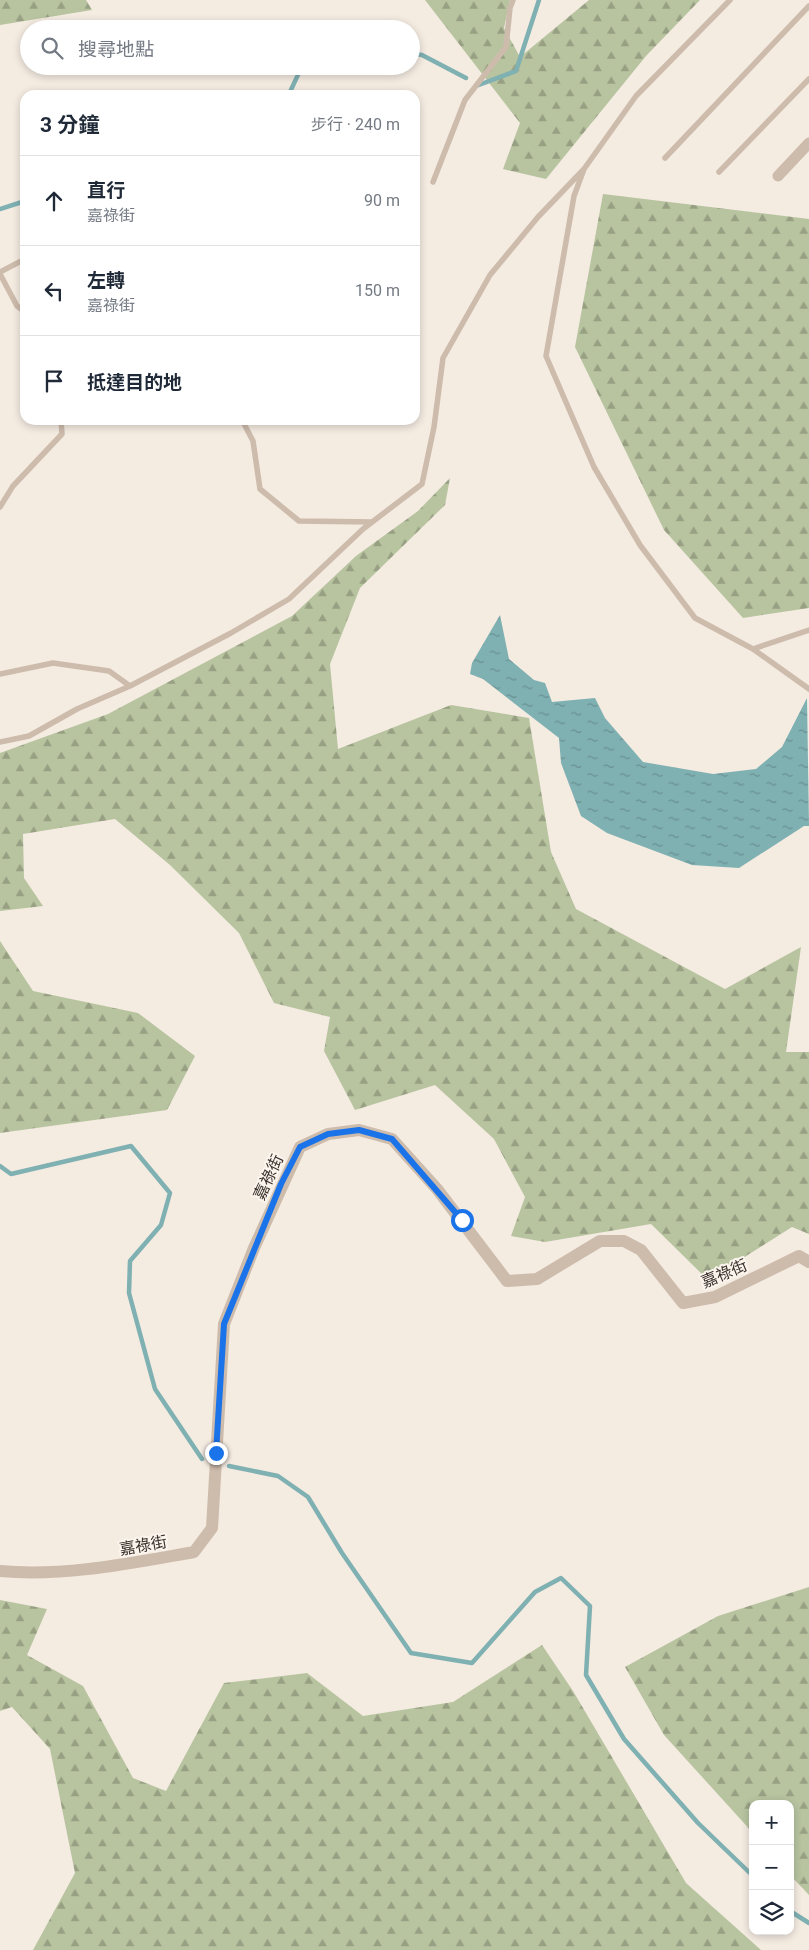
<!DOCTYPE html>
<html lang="zh-TW">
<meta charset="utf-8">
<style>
body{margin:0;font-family:Roboto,"Noto Sans TC",sans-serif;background:#f6f6f7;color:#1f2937}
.controls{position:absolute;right:15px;bottom:15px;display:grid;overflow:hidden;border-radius:10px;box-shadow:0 2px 8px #0003}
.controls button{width:45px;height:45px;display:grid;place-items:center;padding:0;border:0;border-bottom:1px solid #e0e1e3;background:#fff;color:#1f2937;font:25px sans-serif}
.stop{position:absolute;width:15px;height:15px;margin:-11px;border:4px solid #1a73e8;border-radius:50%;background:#fff}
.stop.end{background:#1a73e8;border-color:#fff;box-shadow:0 1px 5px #0008}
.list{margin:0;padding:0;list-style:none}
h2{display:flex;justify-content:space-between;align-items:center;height:65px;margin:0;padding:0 20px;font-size:21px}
h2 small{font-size:16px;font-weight:400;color:#747a83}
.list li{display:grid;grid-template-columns:32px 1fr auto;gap:15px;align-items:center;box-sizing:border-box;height:90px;padding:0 20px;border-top:1px solid #e0e1e3}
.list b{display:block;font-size:19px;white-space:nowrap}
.list p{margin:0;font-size:16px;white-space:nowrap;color:#747a83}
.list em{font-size:16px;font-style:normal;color:#747a83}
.icon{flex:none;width:28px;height:28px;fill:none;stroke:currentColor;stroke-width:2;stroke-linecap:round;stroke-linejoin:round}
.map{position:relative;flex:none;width:809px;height:1950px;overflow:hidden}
.search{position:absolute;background:#fff;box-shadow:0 2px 8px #0003;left:20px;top:20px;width:400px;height:55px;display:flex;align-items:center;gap:12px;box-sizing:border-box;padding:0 18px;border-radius:28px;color:#747a83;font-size:19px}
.panel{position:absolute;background:#fff;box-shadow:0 2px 8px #0003;left:20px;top:90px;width:400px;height:335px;border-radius:15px}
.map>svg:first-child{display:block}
.forest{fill:url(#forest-firs)}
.water{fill:url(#water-ripples)}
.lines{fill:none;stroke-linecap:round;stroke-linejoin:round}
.stream{stroke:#7fb0b2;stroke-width:4.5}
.service{stroke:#cdbbac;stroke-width:5.5}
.minor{stroke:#cdbbac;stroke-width:11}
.tertiary{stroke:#cdbbac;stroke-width:12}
.route{stroke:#1a73e8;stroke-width:6}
.labels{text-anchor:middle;stroke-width:4;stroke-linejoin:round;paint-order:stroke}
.street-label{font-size:16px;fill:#3b302b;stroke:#fbf5ee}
</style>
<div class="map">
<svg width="809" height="1950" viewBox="0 0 809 1950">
<defs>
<pattern id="forest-firs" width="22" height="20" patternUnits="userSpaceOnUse" patternTransform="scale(1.25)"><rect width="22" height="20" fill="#b8c4a0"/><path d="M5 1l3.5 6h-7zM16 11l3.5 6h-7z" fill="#97a083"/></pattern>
<pattern id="water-ripples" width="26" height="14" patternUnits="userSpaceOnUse" patternTransform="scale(1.25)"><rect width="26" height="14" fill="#7fb0b2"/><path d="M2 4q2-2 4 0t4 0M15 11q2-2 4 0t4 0" fill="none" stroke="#699091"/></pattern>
</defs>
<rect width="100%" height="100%" fill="#f4ebe1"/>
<path class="forest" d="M 0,0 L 86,0 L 92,10 L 0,25 Z
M 425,0 L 510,0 L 504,28 L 520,57 L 589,0 L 700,0 L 646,56 L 546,179 L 503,169 L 520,123 Z
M 603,194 L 809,219 L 809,608 L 743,618 L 664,530 L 575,347 Z
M 450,478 L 445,505 L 360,588 L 330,664 L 338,749 L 451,705 L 529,718 L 551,852 L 576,909 L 725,989 L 801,947 L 786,1052 L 809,1052 L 809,1234 L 792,1227 L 708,1280 L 651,1224 L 545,1242 L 511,1236 L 525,1197 L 494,1139 L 435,1085 L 355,1110 L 324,1051 L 330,1017 L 274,1003 L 239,933 L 170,865 L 115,819 L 23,834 L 24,878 L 43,906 L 0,911 L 0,753 L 108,714 L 292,616 L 356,556 L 418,511 Z
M 0,941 L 33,991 L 138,1013 L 195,1056 L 167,1110 L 0,1133 Z
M 809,1587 L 809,1895 L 790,1875 L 790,1804 L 753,1804 L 753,1833 L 664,1735 L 625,1667 L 718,1616 Z
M 0,1600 L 47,1609 L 27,1655 L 83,1686 L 133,1778 L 166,1791 L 224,1683 L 307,1673 L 363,1716 L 453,1702 L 542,1645 L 573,1691 L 686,1883 L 761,1950 L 33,1950 L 75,1873 L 50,1749 L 12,1707 L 0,1711 Z"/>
<path class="water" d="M 500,615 L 509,659 L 534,680 L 545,683 L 552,702 L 595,698 L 605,718 L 643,762 L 713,774 L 756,769 L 782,747 L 807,698 L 809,826 L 804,826 L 739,868 L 692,865 L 607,833 L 581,816 L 561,763 L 559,738 L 483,679 L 470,674 L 472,663 Z"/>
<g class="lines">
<path class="stream" d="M 411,53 L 422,55 L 466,78
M 476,86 L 516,71 L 539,0
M 169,95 L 290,92 L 302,66
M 0,209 L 25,201
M 0,1166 L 11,1174 L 131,1146 L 170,1193 L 161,1225 L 130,1261 L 129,1293 L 155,1389 L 202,1459
M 229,1466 L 278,1476 L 308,1497 L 342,1553 L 411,1653 L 472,1663 L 535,1592 L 561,1578 L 590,1606 L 586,1675 L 624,1739 L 698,1823 L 753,1876
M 790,1911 L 809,1923"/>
<path class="service" d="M 730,0 L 636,96 L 584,169 L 574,196 L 546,356 L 594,467 L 640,545 L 695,618 L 753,649 L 809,689
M 665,158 L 809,6
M 719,172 L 809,79
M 433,182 L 465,100 L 506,47 L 510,8 L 513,0
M 0,272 L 25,259
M 0,274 L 17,306 L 25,312
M 242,420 L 253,441 L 260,489 L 299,521 L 372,522
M 0,507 L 13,486 L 62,434 L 61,420
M 753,649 L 809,630
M 0,674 L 53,663 L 109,671 L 130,686
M 0,742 L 29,736 L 77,709 L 130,686 L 231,633 L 289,599 L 363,529 L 422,484 L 434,427 L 443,358 L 490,275 L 538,217 L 584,169"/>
<path class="minor" d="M 778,176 L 809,143"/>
<path class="tertiary" d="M 0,1571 C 64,1577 131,1563 194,1552 L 212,1528 L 224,1324 L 254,1248 L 300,1147 L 328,1134 L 359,1130 L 392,1139 L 437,1189 L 507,1281 L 537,1279 L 600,1241 L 624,1241 L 641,1250 L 683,1303 L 715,1297 L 799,1256 L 809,1262"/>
</g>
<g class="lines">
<path class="route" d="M 216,1453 L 224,1324 L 281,1184 L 300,1147 L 328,1134 L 359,1130 L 392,1139 L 462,1220"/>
</g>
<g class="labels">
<g class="street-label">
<text transform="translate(268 1177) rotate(-65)" y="6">嘉祿街</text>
<text transform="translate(724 1273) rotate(-23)" y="6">嘉祿街</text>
<text transform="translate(143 1545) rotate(-10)" y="6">嘉祿街</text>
</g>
</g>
</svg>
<div class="controls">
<button>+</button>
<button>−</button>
<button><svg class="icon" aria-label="layers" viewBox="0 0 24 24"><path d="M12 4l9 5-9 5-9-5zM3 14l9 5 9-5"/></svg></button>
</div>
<div class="stop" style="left:462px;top:1220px"></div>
<div class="stop end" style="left:216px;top:1453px"></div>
<div class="search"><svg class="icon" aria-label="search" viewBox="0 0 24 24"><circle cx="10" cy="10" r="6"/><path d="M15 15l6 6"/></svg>搜尋地點</div>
<section class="panel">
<h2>3 分鐘<small>步行 · 240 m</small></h2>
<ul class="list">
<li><svg class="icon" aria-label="ahead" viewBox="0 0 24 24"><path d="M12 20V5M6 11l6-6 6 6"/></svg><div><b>直行</b><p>嘉祿街</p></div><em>90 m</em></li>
<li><svg class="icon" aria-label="left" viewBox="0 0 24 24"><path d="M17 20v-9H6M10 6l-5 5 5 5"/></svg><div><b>左轉</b><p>嘉祿街</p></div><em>150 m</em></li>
<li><svg class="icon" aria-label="arrive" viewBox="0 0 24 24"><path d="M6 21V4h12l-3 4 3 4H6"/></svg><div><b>抵達目的地</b></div></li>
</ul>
</section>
</div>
